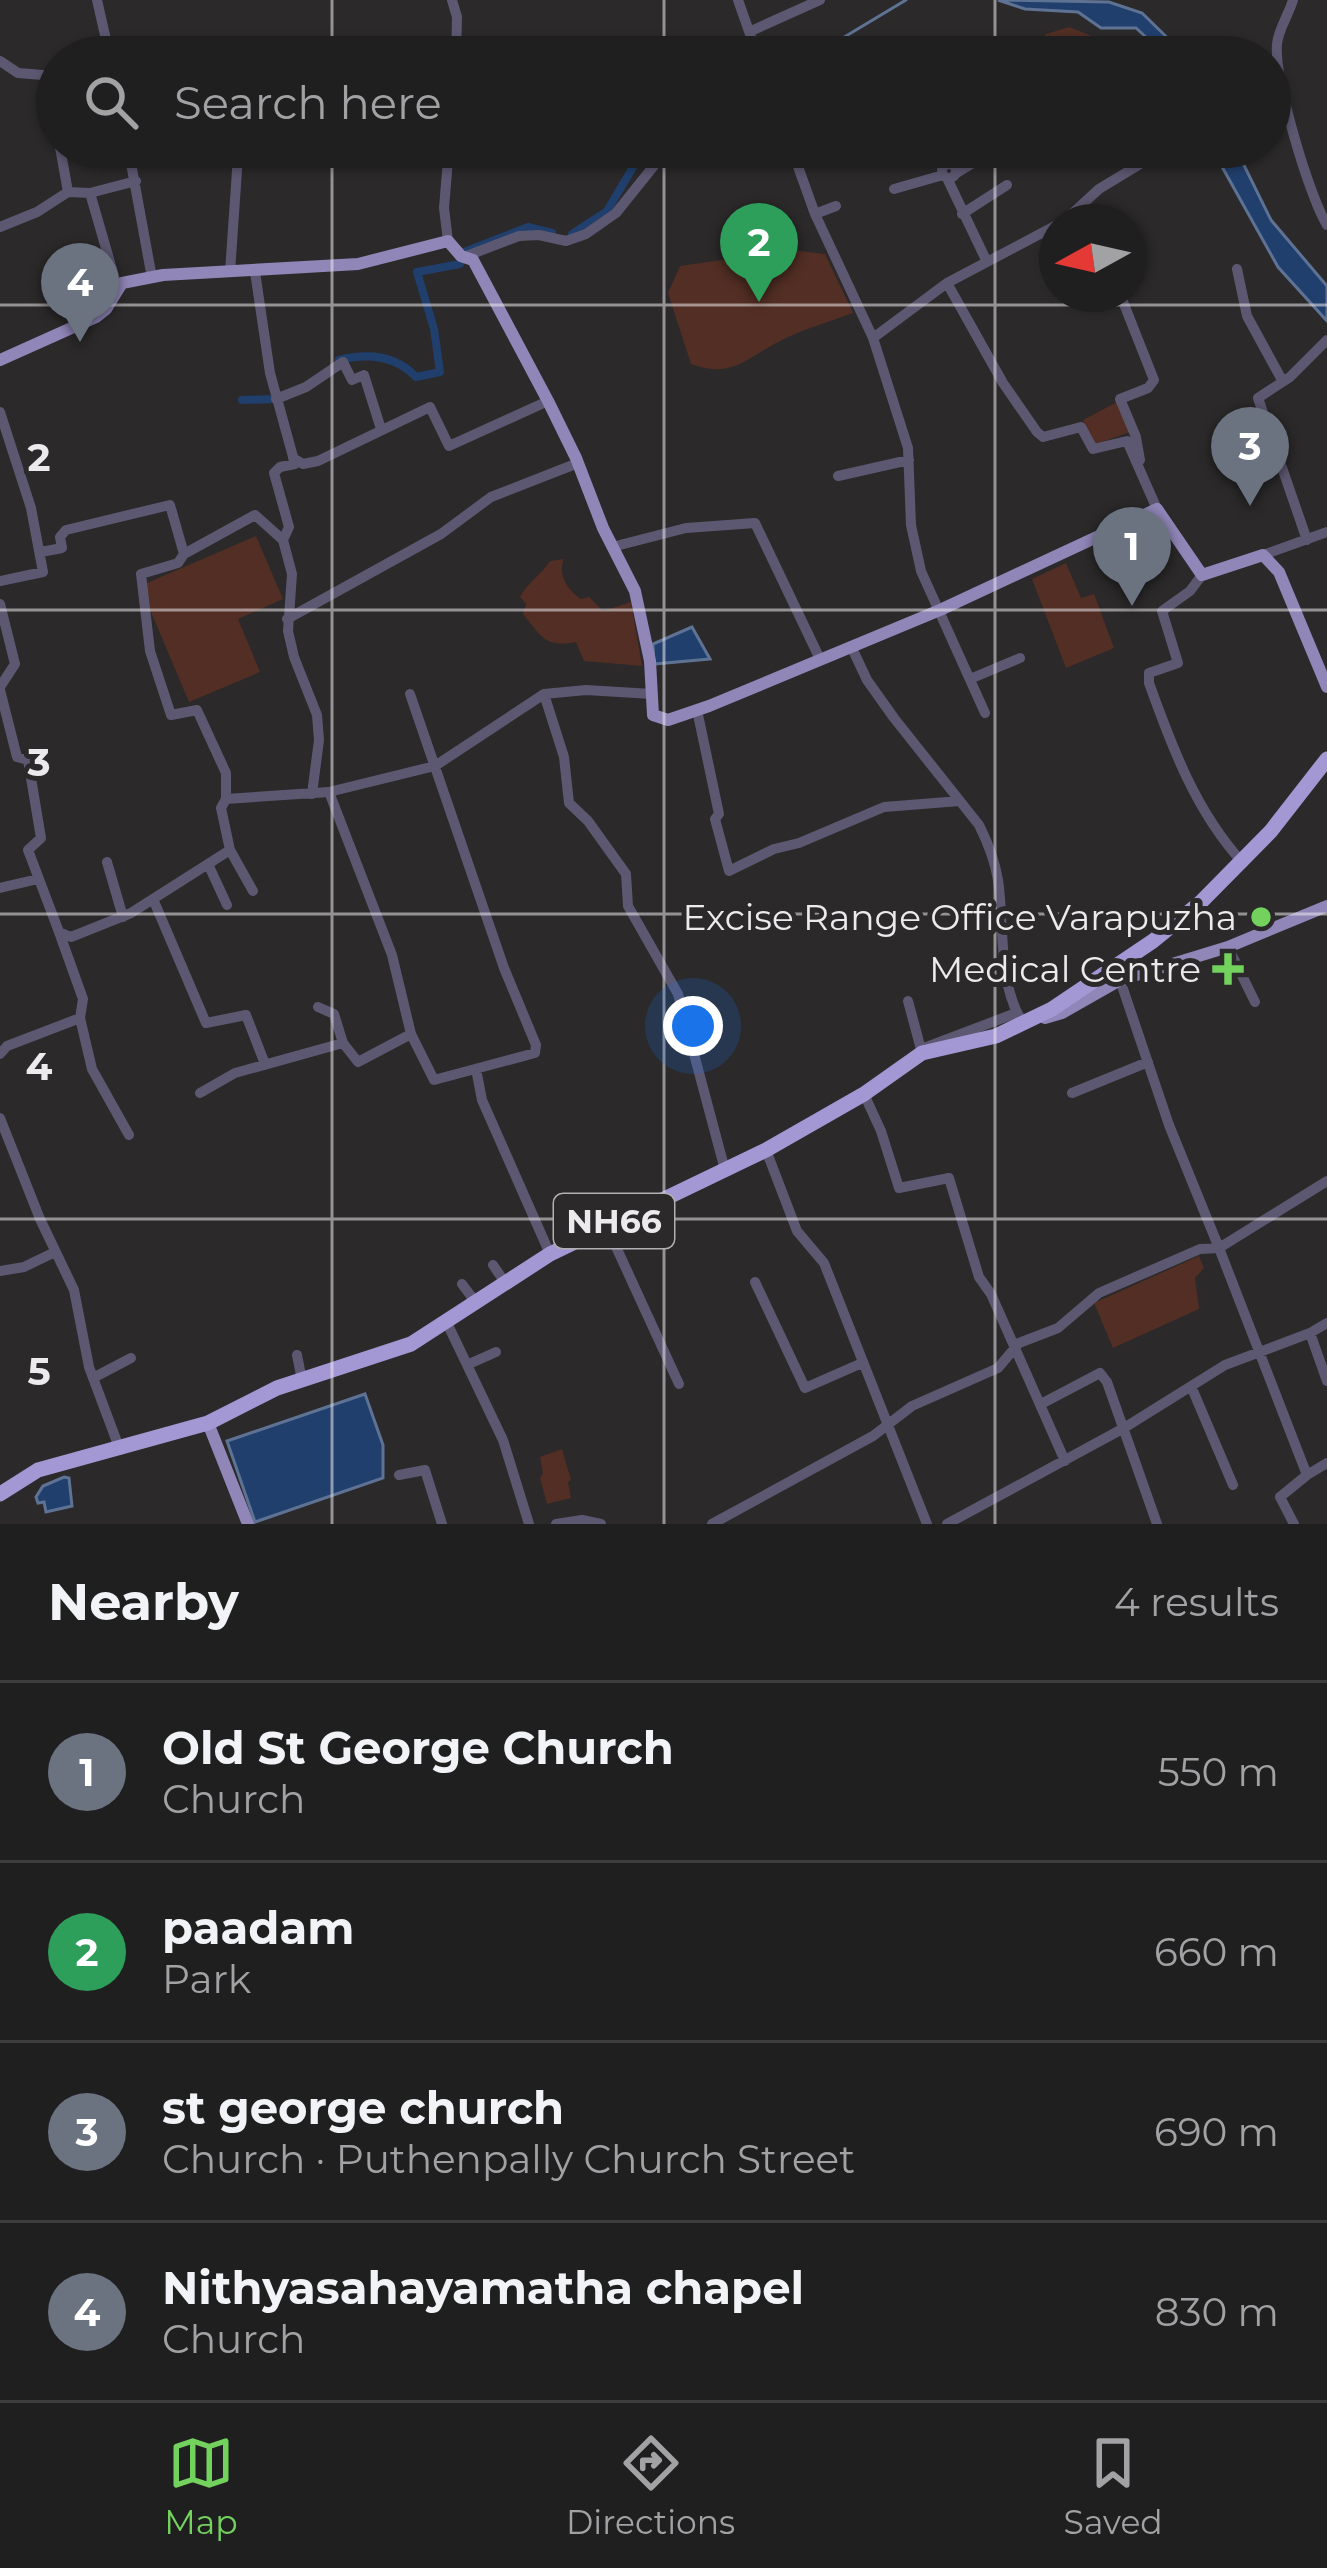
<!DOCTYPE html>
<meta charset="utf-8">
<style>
body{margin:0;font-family:Montserrat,sans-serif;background:#2d2c2d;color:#f1f3f6}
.compass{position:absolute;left:1039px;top:204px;width:108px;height:108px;border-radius:50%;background:#201f20;box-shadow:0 3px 9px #0004;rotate:262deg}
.you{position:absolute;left:693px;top:1026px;width:42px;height:42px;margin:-30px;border:9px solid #fff;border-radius:50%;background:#1a73e8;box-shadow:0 0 0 18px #1a73e833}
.badge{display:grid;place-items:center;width:78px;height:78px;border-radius:50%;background:#72d25d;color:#fff;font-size:39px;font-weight:700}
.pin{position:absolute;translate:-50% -99px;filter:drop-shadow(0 3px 6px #0008)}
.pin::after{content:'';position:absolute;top:63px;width:42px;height:36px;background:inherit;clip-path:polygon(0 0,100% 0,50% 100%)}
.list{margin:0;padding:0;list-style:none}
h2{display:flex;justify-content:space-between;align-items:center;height:156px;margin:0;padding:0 48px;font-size:51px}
h2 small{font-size:39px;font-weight:400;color:#a2a2a5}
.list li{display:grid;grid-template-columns:78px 1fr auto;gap:36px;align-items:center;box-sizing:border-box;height:180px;padding:0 48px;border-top:3px solid #3d3d3e}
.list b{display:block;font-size:45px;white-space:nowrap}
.list p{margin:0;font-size:39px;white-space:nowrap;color:#a2a2a5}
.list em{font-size:39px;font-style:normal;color:#a2a2a5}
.icon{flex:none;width:66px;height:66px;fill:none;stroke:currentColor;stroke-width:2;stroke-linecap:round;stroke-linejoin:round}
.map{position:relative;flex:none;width:1327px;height:1524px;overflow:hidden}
.search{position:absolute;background:#201f20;box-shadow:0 3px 9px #0004;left:36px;right:36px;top:36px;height:132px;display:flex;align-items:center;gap:30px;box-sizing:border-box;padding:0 42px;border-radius:66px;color:#a2a2a5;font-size:45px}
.sheet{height:876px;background:#201f20}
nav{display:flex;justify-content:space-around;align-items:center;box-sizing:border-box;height:168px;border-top:3px solid #3d3d3e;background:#201f20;font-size:33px;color:#a2a2a5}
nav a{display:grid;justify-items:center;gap:6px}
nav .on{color:#72d25d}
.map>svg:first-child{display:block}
.green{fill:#522e24}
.water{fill:#213f6d;stroke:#5e7293;stroke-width:3}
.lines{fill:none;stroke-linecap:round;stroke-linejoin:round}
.stream{stroke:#5e7293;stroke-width:3}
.canal{stroke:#213f6d;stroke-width:8}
.minor{stroke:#5d5871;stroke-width:10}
.major{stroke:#9086b8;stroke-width:12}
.highway{stroke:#a498d4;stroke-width:15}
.grid{fill:none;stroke:#eceaec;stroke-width:3;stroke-opacity:0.55}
.poi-dot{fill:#72d25d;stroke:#2b292a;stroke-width:4.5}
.labels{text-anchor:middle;stroke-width:10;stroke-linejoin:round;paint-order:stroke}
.shield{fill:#2b292a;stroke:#b2b0b2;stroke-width:3}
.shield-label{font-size:33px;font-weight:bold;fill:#eceaec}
.poi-label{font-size:36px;fill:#eceaec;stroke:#2b292a;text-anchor:end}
.grid-label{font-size:39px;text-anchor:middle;font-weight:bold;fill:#eceaec;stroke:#2b292a;stroke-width:10;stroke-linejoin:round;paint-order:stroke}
</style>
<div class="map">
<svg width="1327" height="1524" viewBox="0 0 1327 1524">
<rect width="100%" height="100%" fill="#2b292a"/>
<path class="green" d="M 1069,27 L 1092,36 L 1106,57 L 1031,57 L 1046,34 Z
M 791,250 L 825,254 L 853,313 C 829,322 803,329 780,341 C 745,359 733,379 691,364 L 668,293 L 680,266 Z
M 1117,402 L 1130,432 L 1093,445 L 1083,420 Z
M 256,536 L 283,599 L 238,619 L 260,672 L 189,702 L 140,586 Z
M 564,559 C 557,575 568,590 581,599 L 589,597 L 603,611 L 631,602 L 642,666 L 584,661 L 576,642 C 545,648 542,637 523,614 L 526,604 L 520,597 C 527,583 541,575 550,561 Z
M 1066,563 L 1081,598 L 1094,594 L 1114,648 L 1066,668 L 1032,579 Z
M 1199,1256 L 1204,1268 L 1195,1278 L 1199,1309 L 1113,1348 L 1094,1303 Z
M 562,1449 L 571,1480 L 568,1482 L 571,1498 L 547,1504 L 540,1478 L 543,1473 L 540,1457 Z"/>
<path class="water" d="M 998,0 L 1109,2 L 1142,13 L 1187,57 L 1153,57 L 1146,49 L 1148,39 L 1136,28 L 1101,28 L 1078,12 L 1025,9 Z
M 1211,147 L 1235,147 L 1271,220 L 1327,286 L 1327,321 L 1278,267 Z
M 692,627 L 710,659 L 654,664 L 653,644 Z
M 365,1394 L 383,1445 L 383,1478 L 255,1522 L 227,1441 Z
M 64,1477 L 69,1478 L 72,1506 L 46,1512 L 44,1502 L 38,1503 L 36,1497 L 43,1486 Z"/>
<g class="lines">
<path class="stream" d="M 811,57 L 906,0"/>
<path class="canal" d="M 572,234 L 607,211 L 645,147
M 464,252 L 528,227 L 552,233
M 339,360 C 367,353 395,355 416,377 L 440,372 L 434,329 L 417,272 L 460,264 L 461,260
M 242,400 L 277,399"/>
<path class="minor" d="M 97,0 L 110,57
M 452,0 L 457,17 L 456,57
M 738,0 L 758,57
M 1293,0 C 1289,14 1278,30 1277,44 C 1274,78 1309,196 1327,225
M 751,31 L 820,0
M 109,54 L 178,44
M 931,57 L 999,43 L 1035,42 L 1042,50
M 0,61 L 18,73 L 43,75 L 48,80 L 57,130
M 60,147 L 68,192
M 128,147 L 152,278
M 791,147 L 815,214
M 939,147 L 947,164
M942 171a7 7 0 1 1 14 0a7 7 0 1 1-14 0Z
M 955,174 L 999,147
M 947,178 L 987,262
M 894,189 L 943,175
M 90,193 L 116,283 L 122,283
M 836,206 L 815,214 L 873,338 L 908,448 L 911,525 L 921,571 L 985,713
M 962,214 L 1007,185
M 1063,222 L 1099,189 L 1155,155
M 0,227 L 37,212 L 68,192 L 90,193 L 136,181
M 448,241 L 444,208 L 449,147
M 464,257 L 519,236 L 539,235 L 566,241 L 586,234 L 616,213 L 669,147
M 1237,269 L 1247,316 L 1282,380
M 230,272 L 238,156
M 255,272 L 270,373 L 295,464 L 280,467 L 274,473 L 289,527 L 283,540 L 292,574 L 288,631 L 294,657 L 317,715 L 319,740 L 312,794
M 947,283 L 1003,383 L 1037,432 L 1043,437 L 1081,427 L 1093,449 L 1127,441 L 1157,509
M 1120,294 L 1154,380 L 1148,388 L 1120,399 L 1136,437 L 1140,460
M 873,338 L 947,283 L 1057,225
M 276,399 L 306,387 L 343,362 L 352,380 L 364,375 L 381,429
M 0,412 L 31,508 L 43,572 L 0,581
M 293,458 L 303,464 L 318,461 L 430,407 L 449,446 L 548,401
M 838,476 L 909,460
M 1307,540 L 1258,398 L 1290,377 L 1327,340
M 612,547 L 686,528 L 755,523 L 820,659
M 41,552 L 62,548 L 60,537 L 66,530 L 170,505 L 184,554 L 255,515 L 283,540
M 1263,555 L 1327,532
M 1202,575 L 1190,591 L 1162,611 L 1178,663 L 1149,673 L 1149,683 C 1172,747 1196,812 1243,863
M 0,604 L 15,664 L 0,687
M 287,619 L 441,534 L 491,497 L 578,463
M 851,646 L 867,680 L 894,718 L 979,825 C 988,843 995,861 998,880 C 1005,926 997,983 1023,1023
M 970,679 L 1020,658
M 0,690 L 17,757 L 28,760 L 41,838 L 28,850 L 59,932 L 71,937 L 131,913 L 230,850 L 221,808 L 226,799 L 226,773 L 197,710 L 171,715 L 150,651 L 141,574 L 178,563 L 184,554
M 652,694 L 586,690 L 544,694 L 564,757 L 569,803 L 588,821 L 626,874 L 628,906 L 678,994 L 725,1170
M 697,710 L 719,814 L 715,819 L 729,871 L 774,849 L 799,843 L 884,807 L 960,801
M 329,792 L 435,766 L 544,694
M 226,799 L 329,792 L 392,955 L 411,1034
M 230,850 L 253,891
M 107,862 L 123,917
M 208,864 L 227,905
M 0,888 L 38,879
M 153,899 L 206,1023 L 246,1015 L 265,1064
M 1228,947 L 1255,1002
M 1120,980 L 1169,1125 L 1219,1248 L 1327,1181
M 908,1001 L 922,1053 L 924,1048 L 1016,1013
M 318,1007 L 334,1014 L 343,1043 L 358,1062 L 411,1034 L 434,1080 L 535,1053 L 536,1045 L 504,968 L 410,694
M 80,1018 L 92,1069 L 129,1135
M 0,1054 L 7,1046 L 80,1018 L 83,999 L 59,932
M 476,1069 L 482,1100 L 550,1254
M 200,1093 L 235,1073 L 343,1043
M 1072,1093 L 1148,1062
M 864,1094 L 881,1131 L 899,1188 L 949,1178 L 979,1277 L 991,1294 L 1065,1461
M 0,1118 L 40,1219 L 74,1290 L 89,1367 L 120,1450
M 766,1150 L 797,1231 L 824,1263 L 927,1524
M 606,1225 L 679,1384
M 493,1265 L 506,1284
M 0,1271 L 24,1267 L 55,1252
M 755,1282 L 805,1388 L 862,1363
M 462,1284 L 477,1304
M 447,1323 L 503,1440 L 529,1524
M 1310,1333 L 1327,1381
M 297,1355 L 302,1380
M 469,1364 L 496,1352
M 93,1378 L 131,1358
M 1191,1386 L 1233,1485
M 1041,1404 L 1100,1373 L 1107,1382 L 1157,1524
M 399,1475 L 425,1470 L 442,1524
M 1307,1475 L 1327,1463
M 556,1524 L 582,1520 L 601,1524
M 712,1524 L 873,1436 L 912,1406 L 998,1368 L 1019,1343 L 1058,1328 L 1099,1293 L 1200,1249 L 1219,1248 L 1307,1475 L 1280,1497 L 1294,1524
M 947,1524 L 1124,1428 L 1225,1365 L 1310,1333 L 1327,1323"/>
<path class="major" d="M 0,360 L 96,317 L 106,309 L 122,283 L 163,275 L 358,264 L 448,241 L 461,256 L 473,260 L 548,401 L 576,458 L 603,528 L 635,591 L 650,661 L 653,715 L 668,720 L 709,706 L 940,610 L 1157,509 L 1202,575 L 1263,555 L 1279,572 L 1327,687
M 1045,1018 L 1062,1013 L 1120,980 L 1228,947 L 1327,906
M 208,1423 L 248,1524"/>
<path class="highway" d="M 0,1494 L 38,1470 L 208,1423 L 277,1388 L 411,1344 L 550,1254 L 766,1150 L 864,1094 L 922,1053 L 996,1036 L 1052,1009 L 1153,941 L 1201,902 L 1271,831 L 1327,759"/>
</g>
<path class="grid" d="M 332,0 L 332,57M 664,0 L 664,57M 995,0 L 995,57M 332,147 L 332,1524M 664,147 L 664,1524M 995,147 L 995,1524M 0,305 L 1327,305M 0,610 L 1327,610M 0,914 L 1327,914M 0,1219 L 1327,1219"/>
<g class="poi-dot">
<circle cx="1261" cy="917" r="12"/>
<path d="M1222 951h12v12h12v12h-12v12h-12v-12h-12v-12h12z"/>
</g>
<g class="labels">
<rect class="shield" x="554" y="1194" width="120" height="54" rx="9"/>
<g class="shield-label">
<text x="614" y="1233">NH66</text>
</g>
<g class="poi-label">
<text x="1237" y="930">Excise Range Office Varapuzha</text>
<text x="1201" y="982">Medical Centre</text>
</g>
</g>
<g class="grid-label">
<text x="39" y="471">2</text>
<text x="39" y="776">3</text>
<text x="39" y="1080">4</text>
<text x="39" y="1385">5</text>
</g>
</svg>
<svg class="compass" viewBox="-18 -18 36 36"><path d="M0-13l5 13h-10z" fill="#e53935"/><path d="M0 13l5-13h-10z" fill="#a2a2a5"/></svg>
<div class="you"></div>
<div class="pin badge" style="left:1132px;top:606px;background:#6b7280">1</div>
<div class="pin badge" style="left:759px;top:302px;background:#2e9e5b">2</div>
<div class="pin badge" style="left:1250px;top:506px;background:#6b7280">3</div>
<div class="pin badge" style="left:80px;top:342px;background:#6b7280">4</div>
<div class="search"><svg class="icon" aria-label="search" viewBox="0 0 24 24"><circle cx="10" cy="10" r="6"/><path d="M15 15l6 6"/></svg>Search here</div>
</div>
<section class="sheet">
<h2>Nearby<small>4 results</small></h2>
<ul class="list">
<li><span class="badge" style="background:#6b7280">1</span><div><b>Old St George Church</b><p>Church</p></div><em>550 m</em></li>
<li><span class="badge" style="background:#2e9e5b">2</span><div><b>paadam</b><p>Park</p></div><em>660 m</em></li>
<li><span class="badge" style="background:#6b7280">3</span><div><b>st george church</b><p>Church · Puthenpally Church Street</p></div><em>690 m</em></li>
<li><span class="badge" style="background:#6b7280">4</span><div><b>Nithyasahayamatha chapel</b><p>Church</p></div><em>830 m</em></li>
</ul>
</section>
<nav>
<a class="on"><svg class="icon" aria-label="map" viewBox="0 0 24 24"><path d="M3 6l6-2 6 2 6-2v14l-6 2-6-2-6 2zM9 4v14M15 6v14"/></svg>Map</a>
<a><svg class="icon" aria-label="directions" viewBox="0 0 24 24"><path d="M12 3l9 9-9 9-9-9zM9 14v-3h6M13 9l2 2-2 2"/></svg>Directions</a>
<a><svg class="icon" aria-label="saved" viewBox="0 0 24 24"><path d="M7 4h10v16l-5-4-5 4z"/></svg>Saved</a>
</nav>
